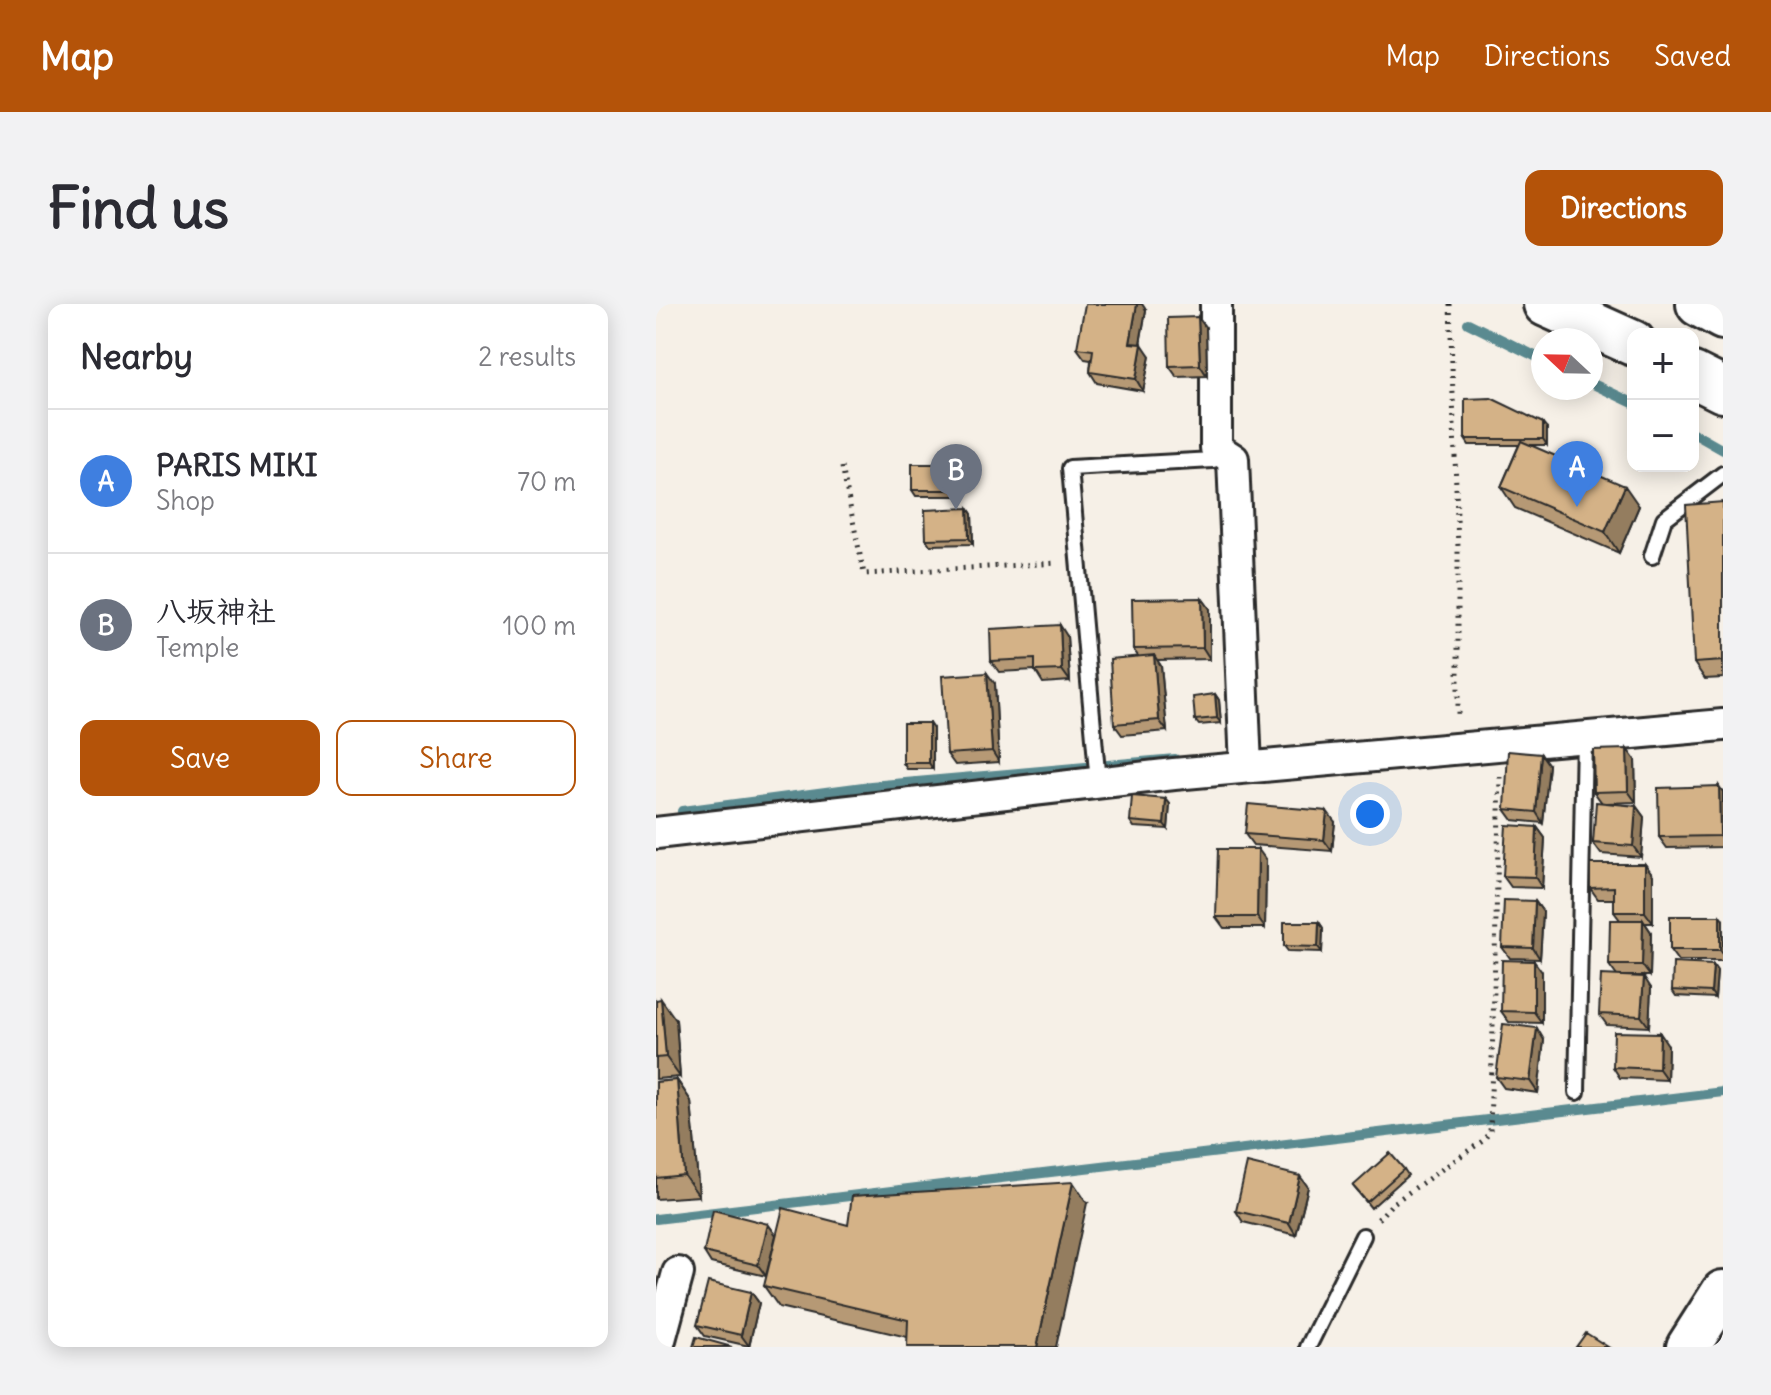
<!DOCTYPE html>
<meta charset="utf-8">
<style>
body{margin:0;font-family:Delius,"Klee One",sans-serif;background:#f2f2f3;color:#2b2b33}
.controls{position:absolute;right:24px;top:24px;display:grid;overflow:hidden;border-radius:16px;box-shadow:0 4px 20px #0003}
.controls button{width:72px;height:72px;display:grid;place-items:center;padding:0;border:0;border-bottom:2px solid #e1e1e2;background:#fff;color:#2b2b33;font:40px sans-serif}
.compass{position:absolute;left:875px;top:24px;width:72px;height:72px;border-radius:50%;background:#fff;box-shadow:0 4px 20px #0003;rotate:292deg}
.you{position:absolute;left:714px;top:510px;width:28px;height:28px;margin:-20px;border:6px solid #fff;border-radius:50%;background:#1a73e8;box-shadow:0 0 0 12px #1a73e833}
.badge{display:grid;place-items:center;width:52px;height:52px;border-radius:50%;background:#b45309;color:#fff;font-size:26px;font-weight:700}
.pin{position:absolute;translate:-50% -66px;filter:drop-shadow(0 2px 4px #0008)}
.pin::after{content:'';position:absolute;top:42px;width:28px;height:24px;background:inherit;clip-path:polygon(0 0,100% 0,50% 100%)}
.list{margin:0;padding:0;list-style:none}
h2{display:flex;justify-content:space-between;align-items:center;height:104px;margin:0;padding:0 32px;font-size:34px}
h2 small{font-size:26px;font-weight:400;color:#7c7c81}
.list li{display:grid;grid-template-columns:52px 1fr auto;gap:24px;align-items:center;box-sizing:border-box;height:144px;padding:0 32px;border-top:2px solid #e1e1e2}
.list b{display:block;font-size:30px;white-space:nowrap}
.list p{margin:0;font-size:26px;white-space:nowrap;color:#7c7c81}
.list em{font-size:26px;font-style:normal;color:#7c7c81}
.actions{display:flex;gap:16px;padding:24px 32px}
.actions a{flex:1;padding:18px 0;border:2px solid #b45309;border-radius:16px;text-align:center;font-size:28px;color:#b45309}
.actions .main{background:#b45309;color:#fff}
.map{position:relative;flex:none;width:1067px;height:1043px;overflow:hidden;border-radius:16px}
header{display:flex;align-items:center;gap:48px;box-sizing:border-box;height:112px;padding:0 40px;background:#b45309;color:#fff}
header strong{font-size:38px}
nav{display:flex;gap:44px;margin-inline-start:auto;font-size:28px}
.intro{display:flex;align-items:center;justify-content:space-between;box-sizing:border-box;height:192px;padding:0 48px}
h1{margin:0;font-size:56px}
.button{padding:20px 36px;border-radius:16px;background:#b45309;color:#fff;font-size:28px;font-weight:700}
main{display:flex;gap:48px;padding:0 48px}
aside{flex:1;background:#fff;border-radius:16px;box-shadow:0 4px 20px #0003}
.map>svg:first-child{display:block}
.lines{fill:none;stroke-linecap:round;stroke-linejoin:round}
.stream{stroke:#5a8a90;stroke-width:10}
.lane-casing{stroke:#2b2b2b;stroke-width:20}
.street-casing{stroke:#2b2b2b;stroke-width:36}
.secondary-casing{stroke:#2b2b2b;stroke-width:48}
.highway-casing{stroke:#2b2b2b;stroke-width:50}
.path{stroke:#2b2b2b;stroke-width:5;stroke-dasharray:2 6;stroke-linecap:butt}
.lane{stroke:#fff;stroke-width:14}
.street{stroke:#fff;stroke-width:30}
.secondary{stroke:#fff;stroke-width:42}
.highway{stroke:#fff;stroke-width:44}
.wall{fill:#b69974;stroke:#2b2b2b;stroke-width:2}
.shaded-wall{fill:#947d5e;stroke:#2b2b2b;stroke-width:2}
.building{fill:#d4b287;stroke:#2b2b2b;stroke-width:2}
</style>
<header>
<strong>Map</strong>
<nav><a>Map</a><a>Directions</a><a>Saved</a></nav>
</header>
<div class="intro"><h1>Find us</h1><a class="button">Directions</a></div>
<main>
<aside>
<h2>Nearby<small>2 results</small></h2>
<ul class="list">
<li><span class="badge" style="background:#3f7fe0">A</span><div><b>PARIS MIKI</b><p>Shop</p></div><em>70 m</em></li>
<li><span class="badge" style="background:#6b7280">B</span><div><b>八坂神社</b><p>Temple</p></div><em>100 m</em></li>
</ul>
<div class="actions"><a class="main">Save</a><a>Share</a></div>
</aside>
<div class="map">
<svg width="1067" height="1043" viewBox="0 0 1067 1043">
<rect width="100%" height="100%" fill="#f6f0e7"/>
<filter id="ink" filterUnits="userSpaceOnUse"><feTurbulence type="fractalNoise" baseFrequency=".0125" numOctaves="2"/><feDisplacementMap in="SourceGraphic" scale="16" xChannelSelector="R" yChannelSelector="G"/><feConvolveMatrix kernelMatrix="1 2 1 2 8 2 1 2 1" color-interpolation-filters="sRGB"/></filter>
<g filter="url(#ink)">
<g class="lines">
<path class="stream" d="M 812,19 L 887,56
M 935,79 L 977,99
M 1037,129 L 1067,146
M 26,507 L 215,482 L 519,455
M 0,915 L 1067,788"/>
<defs>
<path id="lane" d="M 996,252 L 1008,215 L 1067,170
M 442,479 L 414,164 L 557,156 L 560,145
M 921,788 L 928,433
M 652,1043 L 707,932"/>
<path id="street" d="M 560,0 L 560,144 L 577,155 L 590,463
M 0,529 L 518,470 L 1067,421
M 2,1043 L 22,969"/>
<path id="secondary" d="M 1032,1043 L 1067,988"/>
<path id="highway" d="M 890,0 L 977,39
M 1043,0 L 1067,13
M 1037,71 L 1067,86"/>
</defs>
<use href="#lane" class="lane-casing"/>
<use href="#street" class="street-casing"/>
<use href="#secondary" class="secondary-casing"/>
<use href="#highway" class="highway-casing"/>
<path class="path" d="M 794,0 L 802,244 L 802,415
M 186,163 L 208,270 L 402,259
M 722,915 L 736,900 L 828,836 L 834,827 L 844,473"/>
<use href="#lane" class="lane"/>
<use href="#street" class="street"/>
<use href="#secondary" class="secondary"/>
<use href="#highway" class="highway"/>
</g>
<path class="wall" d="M 490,6 L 484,40 L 494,52 L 487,87 L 441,79 L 434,68 L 435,56 L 429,55 L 421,44 Z
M 550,24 L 551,72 L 521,73 L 513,62 Z
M 891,124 L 891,141 L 874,141 L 983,202 L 963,249 L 859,204 L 845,183 L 863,141 L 813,141 L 809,135 Z
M 308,165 L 308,192 L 260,192 L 256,186 Z
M 1067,198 L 1067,374 L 1049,375 L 1038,359 Z
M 312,204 L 316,210 L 317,240 L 274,241 L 270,235 Z
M 546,294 L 554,305 L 554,355 L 501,356 L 505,362 L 511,427 L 466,431 L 458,420 L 482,352 L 477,345 Z
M 411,332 L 414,377 L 387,379 L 379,366 L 343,368 L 335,357 Z
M 339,380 L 343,458 L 299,461 L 291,450 Z
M 559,390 L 563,396 L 565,419 L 543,421 L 539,416 Z
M 277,425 L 277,465 L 251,465 L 247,459 Z
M 979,456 L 980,498 L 951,499 L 980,502 L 988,513 L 985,553 L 945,550 L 937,539 L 946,499 L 938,488 Z
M 893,461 L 887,519 L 857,516 L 849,505 Z
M 1067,488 L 1067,543 L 1011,544 L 1003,533 Z
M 510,495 L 514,500 L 512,525 L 478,523 L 474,517 Z
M 679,518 L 676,547 L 597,541 L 589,530 Z
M 881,523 L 889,534 L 886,584 L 855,583 L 847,572 Z
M 610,556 L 609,624 L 568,624 L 560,613 Z
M 989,560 L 997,571 L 997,619 L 989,619 L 995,628 L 994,672 L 967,672 L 995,684 L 993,723 L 951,721 L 943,710 L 961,672 L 953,661 L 964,616 L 958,608 L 958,595 L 942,595 L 934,584 Z
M 879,597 L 887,608 L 884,655 L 854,654 L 846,643 Z
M 1067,616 L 1067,657 L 1022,657 L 1014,646 Z
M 663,618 L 667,624 L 666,648 L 632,647 L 628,642 Z
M 1057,661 L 1061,667 L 1059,694 L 1020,692 L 1016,686 Z
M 886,668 L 886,719 L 853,718 L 845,707 Z
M 0,696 L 20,716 L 24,773 L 0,775 Z
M 888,736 L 882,789 L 848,784 L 840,773 Z
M 1012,741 L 1011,776 L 964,774 L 957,763 Z
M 21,776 L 35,797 L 43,892 L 0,895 L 0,778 Z
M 748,865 L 752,871 L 715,904 L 697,882 Z
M 652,883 L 640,931 L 587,918 L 580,907 Z
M 431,899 L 251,1033 L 123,1003 L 108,982 L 192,921 Z
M 112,920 L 120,931 L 110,972 L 55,959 L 48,948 Z
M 95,988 L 103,999 L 93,1042 L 49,1032 L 41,1021 Z"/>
<path class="shaded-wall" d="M 481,0 L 486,0 L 490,6 L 482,50 L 474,39 Z
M 542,13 L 550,24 L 551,72 L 544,61 Z
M 486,40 L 494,52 L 487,87 L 480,75 Z
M 887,119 L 891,124 L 891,141 L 887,135 Z
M 304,160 L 308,165 L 308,192 L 304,186 Z
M 969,182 L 983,202 L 963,249 L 949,228 Z
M 312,204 L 316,210 L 317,240 L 313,234 Z
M 546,294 L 554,305 L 554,355 L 547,344 Z
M 404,321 L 411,332 L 414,377 L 406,366 Z
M 498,351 L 505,362 L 511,427 L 503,416 Z
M 331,369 L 339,380 L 343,458 L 336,447 Z
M 559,390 L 563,396 L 565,419 L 561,414 Z
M 273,419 L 277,425 L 277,465 L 273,459 Z
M 971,445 L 979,456 L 980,498 L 972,487 Z
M 885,450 L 893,461 L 887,519 L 880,508 Z
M 1063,482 L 1067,488 L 1067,536 L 1064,532 Z
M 510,495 L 514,500 L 512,525 L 508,520 Z
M 980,502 L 988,513 L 985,553 L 977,542 Z
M 671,507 L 679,518 L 676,547 L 668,536 Z
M 881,523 L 889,534 L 886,584 L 879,573 Z
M 602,545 L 610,556 L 609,624 L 601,613 Z
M 989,560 L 997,571 L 997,619 L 989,608 Z
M 879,597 L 887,608 L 884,655 L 877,644 Z
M 1064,612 L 1067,616 L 1067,650 L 1064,646 Z
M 987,616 L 995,628 L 994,672 L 986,661 Z
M 663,618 L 667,624 L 666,648 L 662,643 Z
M 878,657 L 886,668 L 886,719 L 878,708 Z
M 1057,661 L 1061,667 L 1059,694 L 1055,688 Z
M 988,673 L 995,684 L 993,723 L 985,712 Z
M 5,695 L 20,716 L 24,773 L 10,753 Z
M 881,724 L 888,736 L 882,789 L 874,777 Z
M 1004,729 L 1012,741 L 1011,776 L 1003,765 Z
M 21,776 L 35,797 L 43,892 L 28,871 Z
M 644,872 L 652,883 L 640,931 L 633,919 Z
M 417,878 L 431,899 L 400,1043 L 381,1043 Z
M 112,920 L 120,931 L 110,972 L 102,961 Z
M 95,988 L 103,999 L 93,1042 L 85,1031 Z"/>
<path class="building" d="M 429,0 L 481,0 L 474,39 L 486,40 L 480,75 L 434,68 L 437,46 L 421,44 Z
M 542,13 L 544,61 L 513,62 L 512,14 Z
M 835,94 L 887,119 L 887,135 L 809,135 L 809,95 Z
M 865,137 L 969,182 L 949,228 L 845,183 Z
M 256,160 L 304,160 L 304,186 L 256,186 Z
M 1067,198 L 1067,357 L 1038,359 L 1030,201 Z
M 312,204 L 313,234 L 270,235 L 269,206 Z
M 546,294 L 547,344 L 477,345 L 476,295 Z
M 404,321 L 406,366 L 379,367 L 379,355 L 335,357 L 334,325 Z
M 498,351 L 503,416 L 458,420 L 454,355 Z
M 331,369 L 336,447 L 291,450 L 286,372 Z
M 559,390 L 561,414 L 539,416 L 537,393 Z
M 247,419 L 273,419 L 273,459 L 247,459 Z
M 971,445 L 972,487 L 938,488 L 937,446 Z
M 852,447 L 885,450 L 880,508 L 849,505 Z
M 1063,482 L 1064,532 L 1003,533 L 1002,484 Z
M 476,492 L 510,495 L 508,520 L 474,517 Z
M 940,498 L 980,502 L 977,542 L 937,539 Z
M 592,500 L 671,507 L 668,536 L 589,530 Z
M 850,521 L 881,523 L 879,573 L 847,572 Z
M 562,545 L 602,545 L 601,613 L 560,613 Z
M 934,560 L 989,560 L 989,608 L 958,608 L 958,583 L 934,584 Z
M 848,596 L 879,597 L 877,644 L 846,643 Z
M 1014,612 L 1064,612 L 1064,646 L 1014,646 Z
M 954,616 L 987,616 L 986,661 L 953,661 Z
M 628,618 L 663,618 L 662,643 L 628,642 Z
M 846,656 L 878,657 L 878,708 L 845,707 Z
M 1017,659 L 1057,661 L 1055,688 L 1016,686 Z
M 945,671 L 988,673 L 985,712 L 943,710 Z
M 5,695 L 10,753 L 0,754 L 0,696 Z
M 847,720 L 881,724 L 874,777 L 840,773 Z
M 958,728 L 1004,729 L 1003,765 L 957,763 Z
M 21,776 L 28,871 L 0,874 L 0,778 Z
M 734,849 L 748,865 L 711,898 L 697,882 Z
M 591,859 L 644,872 L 633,919 L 580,907 Z
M 417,878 L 381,1043 L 251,1043 L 252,1016 L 108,982 L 127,904 L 192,921 L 196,892 Z
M 57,906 L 112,920 L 102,961 L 48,948 Z
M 52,978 L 95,988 L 85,1031 L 41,1021 Z
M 930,1029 L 952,1043 L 920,1043 Z
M 40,1033 L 76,1043 L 37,1043 Z"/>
</g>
</svg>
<div class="controls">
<button>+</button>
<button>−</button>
</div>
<svg class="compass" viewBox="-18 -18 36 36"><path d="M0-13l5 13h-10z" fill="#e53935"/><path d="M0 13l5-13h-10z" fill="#7c7c81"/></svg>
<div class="you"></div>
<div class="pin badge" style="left:921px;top:203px;background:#3f7fe0">A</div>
<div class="pin badge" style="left:300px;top:206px;background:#6b7280">B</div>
</div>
</main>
